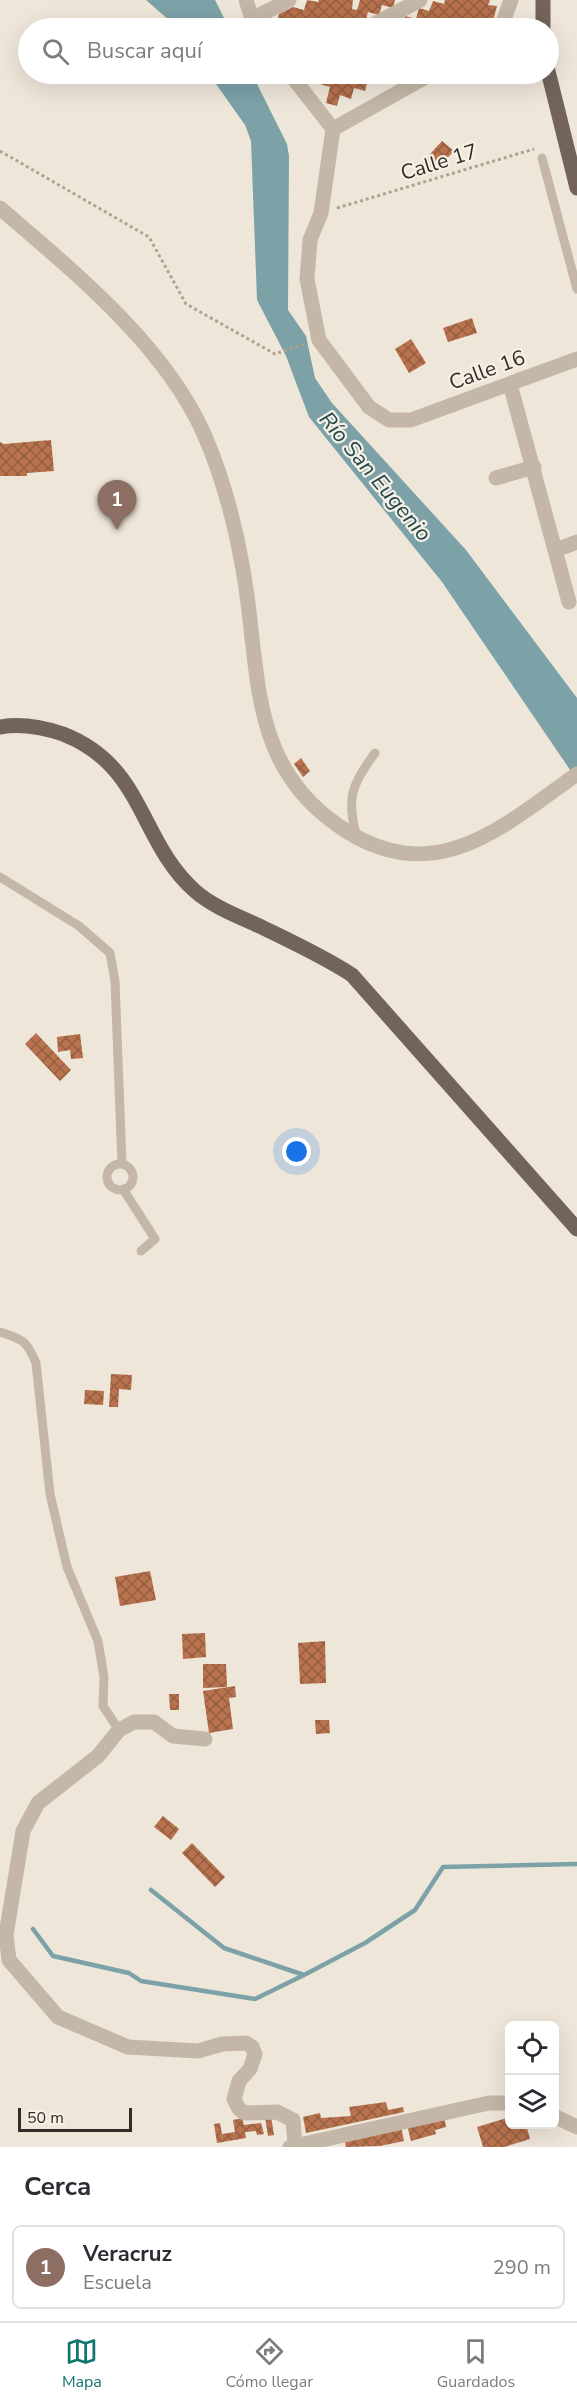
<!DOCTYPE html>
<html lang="es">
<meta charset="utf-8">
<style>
body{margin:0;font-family:"Nunito Sans",sans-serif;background:#f2f2f3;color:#2b2b33}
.controls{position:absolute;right:18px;bottom:18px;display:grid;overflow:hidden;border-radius:9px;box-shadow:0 6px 24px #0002}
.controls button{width:54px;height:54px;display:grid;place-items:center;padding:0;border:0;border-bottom:2px solid #e1e1e2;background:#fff;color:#2b2b33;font:30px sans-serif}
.scale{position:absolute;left:18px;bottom:15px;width:114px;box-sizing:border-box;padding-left:6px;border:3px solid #322b27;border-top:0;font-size:16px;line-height:21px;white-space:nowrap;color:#322b27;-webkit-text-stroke:4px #f6f0e5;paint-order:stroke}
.you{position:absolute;left:297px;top:1152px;width:21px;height:21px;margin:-15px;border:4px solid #fff;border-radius:50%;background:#1a73e8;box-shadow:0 0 0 9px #1a73e833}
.badge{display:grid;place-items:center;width:39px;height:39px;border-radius:50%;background:#0f766e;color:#fff;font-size:20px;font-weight:700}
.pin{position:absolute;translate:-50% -50px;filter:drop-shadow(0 2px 3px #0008)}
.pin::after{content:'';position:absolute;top:32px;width:21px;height:18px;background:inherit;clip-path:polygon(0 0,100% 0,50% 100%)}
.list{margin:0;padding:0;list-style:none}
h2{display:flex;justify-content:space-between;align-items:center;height:78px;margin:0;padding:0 24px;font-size:26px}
h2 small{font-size:20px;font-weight:400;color:#7c7c81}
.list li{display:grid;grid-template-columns:39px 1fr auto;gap:18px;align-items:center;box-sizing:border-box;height:84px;margin:0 12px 12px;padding:0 12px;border:2px solid #e1e1e2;border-radius:9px}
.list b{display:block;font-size:22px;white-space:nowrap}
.list p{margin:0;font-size:20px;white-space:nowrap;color:#7c7c81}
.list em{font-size:20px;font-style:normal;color:#7c7c81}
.icon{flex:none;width:33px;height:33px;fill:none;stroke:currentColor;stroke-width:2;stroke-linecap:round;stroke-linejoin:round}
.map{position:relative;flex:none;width:577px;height:2147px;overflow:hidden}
.search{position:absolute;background:#fff;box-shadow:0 6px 24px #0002;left:18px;right:18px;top:18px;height:66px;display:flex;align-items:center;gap:15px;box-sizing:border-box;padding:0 21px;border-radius:33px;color:#7c7c81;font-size:22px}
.sheet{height:174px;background:#fff}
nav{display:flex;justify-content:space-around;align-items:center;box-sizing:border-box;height:84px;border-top:2px solid #e1e1e2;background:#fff;font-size:16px;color:#7c7c81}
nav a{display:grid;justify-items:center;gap:3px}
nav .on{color:#0f766e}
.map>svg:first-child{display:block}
.water{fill:#7ca2a8}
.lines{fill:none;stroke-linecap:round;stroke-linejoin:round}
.stream{stroke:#7ca2a8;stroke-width:4.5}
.building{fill:url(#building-cross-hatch)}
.path{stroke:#b0a291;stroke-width:3;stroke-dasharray:3 3;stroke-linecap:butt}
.lane{stroke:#c4b7a7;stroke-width:9}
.street{stroke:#c4b7a7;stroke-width:15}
.primary{stroke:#726459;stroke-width:15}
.labels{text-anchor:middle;stroke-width:4.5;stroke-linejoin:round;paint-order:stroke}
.street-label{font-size:21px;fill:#322b27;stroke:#f6f0e5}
.water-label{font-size:22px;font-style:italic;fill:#21474f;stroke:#f6f0e5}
</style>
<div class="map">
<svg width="577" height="2147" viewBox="0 0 577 2147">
<defs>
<pattern id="building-cross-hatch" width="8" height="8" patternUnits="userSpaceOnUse" patternTransform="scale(1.5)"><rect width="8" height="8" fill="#b8724d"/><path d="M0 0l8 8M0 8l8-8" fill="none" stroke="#965e40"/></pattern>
</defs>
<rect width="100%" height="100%" fill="#eee6d9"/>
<path class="water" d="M 146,0 L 215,0 L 229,28 L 178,28 Z
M 209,74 L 252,74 L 287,144 L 289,156 L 288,310 L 306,336 L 315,378 L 332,403 L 466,550 L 577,698 L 577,780 L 442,582 L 309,417 L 286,356 L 257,300 L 251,141 L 245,125 Z"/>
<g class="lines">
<path class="stream" d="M 151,1890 L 224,1948 L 304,1975 L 365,1943 L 415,1910 L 443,1867 L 577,1864
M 33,1929 L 53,1956 L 129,1973 L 141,1981 L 255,1999 L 304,1975"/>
</g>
<path class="building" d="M 307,0 L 318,2 L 319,0 L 353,0 L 352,9 L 357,10 L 360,0 L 395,0 L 393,8 L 382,5 L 379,15 L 368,12 L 365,23 L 354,20 L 351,28 L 317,28 L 318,26 L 300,21 L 298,28 L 275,26 L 279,14 L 293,7 L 304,10 Z
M 445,0 L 490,0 L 488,5 L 497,6 L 492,25 L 480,22 L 478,28 L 430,28 L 432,24 L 422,21 L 420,26 L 415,25 L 414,28 L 390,28 L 391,24 L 402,26 L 405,16 L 416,19 L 419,8 L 429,11 L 433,1 L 444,4 Z
M 305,74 L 324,74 L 322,80 L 327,81 L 328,75 L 344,80 L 346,75 L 357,78 L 358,74 L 382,74 L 379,83 L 368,80 L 365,91 L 354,88 L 351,99 L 340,95 L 337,106 L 326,103 L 330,87 L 303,79 Z
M 442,141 L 454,151 L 431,175 L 420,165 Z
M 472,318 L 477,333 L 448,342 L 443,328 Z
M 411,339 L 426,363 L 409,373 L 395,349 Z
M 51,440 L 54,471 L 27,473 L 27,476 L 0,476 L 0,442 L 4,444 Z
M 301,758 L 310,771 L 303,777 L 294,764 Z
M 36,1033 L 71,1070 L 60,1081 L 25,1044 Z
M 80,1034 L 83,1058 L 71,1059 L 70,1050 L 58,1052 L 57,1037 Z
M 111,1374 L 132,1375 L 131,1390 L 119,1389 L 118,1407 L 109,1407 Z
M 85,1390 L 104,1391 L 103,1405 L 84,1404 Z
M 150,1571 L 156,1600 L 120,1606 L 115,1577 Z
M 205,1633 L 206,1657 L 183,1659 L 182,1634 Z
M 325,1641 L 326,1683 L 300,1684 L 298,1643 Z
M 203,1664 L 226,1664 L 227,1687 L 203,1688 Z
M 235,1686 L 236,1697 L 229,1698 L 233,1729 L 209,1733 L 203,1691 Z
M 169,1694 L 179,1694 L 179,1710 L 170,1710 Z
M 315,1720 L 329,1720 L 330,1733 L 316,1734 Z
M 163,1816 L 179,1829 L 171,1840 L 154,1827 Z
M 192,1843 L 225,1877 L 215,1887 L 182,1853 Z
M 386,2102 L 388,2110 L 403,2107 L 404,2112 L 306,2133 L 303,2117 L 320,2113 L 321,2118 L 351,2116 L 349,2107 Z
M 271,2116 L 274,2135 L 268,2136 L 265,2117 Z
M 444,2116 L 446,2127 L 435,2130 L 436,2134 L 411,2141 L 407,2125 Z
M 510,2117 L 510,2124 L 526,2124 L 530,2139 L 504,2147 L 483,2147 L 477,2127 Z
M 242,2118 L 244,2125 L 261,2123 L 264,2134 L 257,2135 L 256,2131 L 245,2132 L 246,2138 L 217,2143 L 214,2124 L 220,2123 L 222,2134 L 235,2132 L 233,2120 Z
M 401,2126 L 404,2141 L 380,2146 L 346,2147 L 344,2138 Z"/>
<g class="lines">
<path class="path" d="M 0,151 L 149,237 L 186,304 L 275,354 L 305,344
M 337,208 L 534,149"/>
<path class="lane" d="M 542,158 L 577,289
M 357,838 C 346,799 351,785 375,753
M 0,877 L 79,926 L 110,953 L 115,981 L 122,1164
M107 1177a13 13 0 1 1 26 0a13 13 0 1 1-26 0Z
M 123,1189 L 155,1239 L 141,1251
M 0,1332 C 23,1339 27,1341 36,1363 L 50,1494 L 67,1567 L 98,1641 L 104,1677 L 103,1706 L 119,1730"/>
<path class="street" d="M 246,0 L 252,19 L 258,28
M 252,19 L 289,0
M 367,28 L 420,0
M 501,28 L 511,0
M 290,74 L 333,129 L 321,213 L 310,240 L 307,279 L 319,340 L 369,407 L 389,420 L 411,420 L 577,359
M 333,129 L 431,74
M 0,208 C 73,271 164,344 204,434 C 222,475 234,520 242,564 C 262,669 244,768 348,832 C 438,888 505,825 577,774
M 510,384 L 569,602
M 496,478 L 534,467
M 556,550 L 577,542
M 205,1739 L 173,1736 L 154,1722 L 134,1722 L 119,1730 L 98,1756 L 38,1803 L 23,1831 L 6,1935 L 9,1960 L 58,2017 L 128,2047 L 198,2051 L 222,2044 L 246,2043 L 252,2047 L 255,2054 L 250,2069 L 239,2081 L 234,2099 L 239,2109 L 245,2113 L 277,2112 L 293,2120 L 295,2146
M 554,2116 L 577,2127
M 290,2147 L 489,2103 L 510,2103"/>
<path class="primary" d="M 543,0 L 543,28
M 548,71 L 577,188
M 0,727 C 22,723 42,727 63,734 C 145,766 138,840 195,891 C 212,906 235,915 255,924 C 288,940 321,955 352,975 L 577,1229"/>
</g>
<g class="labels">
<g class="street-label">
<text transform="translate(439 162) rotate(-17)" y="7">Calle 17</text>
<text transform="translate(487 370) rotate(-20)" y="7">Calle 16</text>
</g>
<g class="water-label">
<text transform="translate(376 476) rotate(50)" y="8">Río San Eugenio</text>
</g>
</g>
</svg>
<div class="controls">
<button><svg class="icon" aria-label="locate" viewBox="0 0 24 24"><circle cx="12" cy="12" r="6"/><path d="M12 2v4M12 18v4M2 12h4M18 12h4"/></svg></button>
<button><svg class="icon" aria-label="layers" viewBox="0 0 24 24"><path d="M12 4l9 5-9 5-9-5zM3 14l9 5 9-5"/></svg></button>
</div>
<div class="scale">50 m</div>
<div class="you"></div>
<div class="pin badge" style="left:117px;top:530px;background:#8d6e63">1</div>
<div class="search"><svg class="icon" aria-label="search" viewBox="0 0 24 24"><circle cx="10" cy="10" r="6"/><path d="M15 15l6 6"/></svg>Buscar aquí</div>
</div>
<section class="sheet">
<h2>Cerca<small></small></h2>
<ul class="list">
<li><span class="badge" style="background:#8d6e63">1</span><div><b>Veracruz</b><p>Escuela</p></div><em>290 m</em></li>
</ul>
</section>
<nav>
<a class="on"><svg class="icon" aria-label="map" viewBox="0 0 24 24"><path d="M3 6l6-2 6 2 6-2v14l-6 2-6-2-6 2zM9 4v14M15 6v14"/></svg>Mapa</a>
<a><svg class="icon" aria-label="directions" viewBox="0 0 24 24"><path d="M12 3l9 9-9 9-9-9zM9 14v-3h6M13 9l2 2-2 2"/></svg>Cómo llegar</a>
<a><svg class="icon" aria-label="saved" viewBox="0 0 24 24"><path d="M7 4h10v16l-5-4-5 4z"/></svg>Guardados</a>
</nav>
